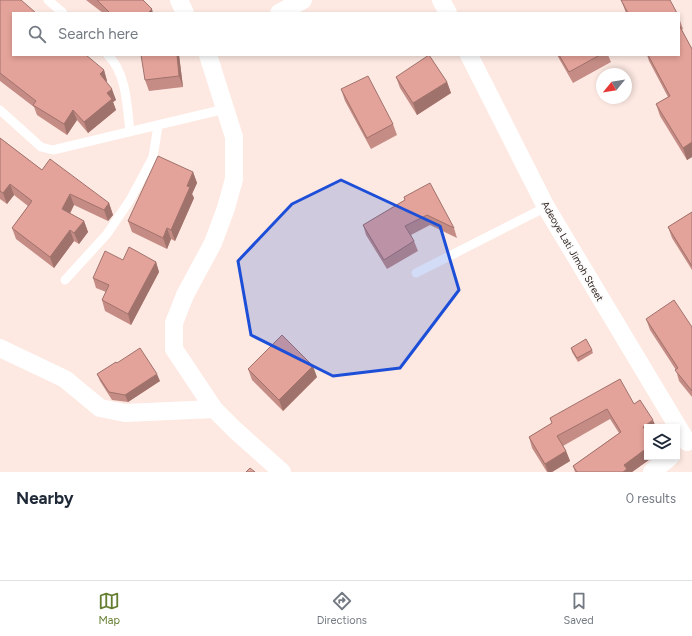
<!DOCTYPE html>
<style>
body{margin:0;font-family:Figtree,sans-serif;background:#f2f2f3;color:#1f2937}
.controls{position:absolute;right:12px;bottom:12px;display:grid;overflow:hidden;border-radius:0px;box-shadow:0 2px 6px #0003}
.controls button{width:36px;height:36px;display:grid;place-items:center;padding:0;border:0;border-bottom:1px solid #e0e1e3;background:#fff;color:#1f2937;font:20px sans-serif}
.compass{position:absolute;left:596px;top:68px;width:36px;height:36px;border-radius:50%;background:#fff;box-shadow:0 2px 6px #0003;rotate:240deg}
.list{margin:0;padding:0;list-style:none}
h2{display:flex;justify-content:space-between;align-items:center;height:52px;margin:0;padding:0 16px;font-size:17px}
h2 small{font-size:13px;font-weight:400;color:#747a83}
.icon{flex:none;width:22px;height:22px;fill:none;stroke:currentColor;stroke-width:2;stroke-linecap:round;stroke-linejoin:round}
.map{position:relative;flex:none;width:692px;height:472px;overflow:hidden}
.search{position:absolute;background:#fff;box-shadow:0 2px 6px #0003;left:12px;right:12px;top:12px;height:44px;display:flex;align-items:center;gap:10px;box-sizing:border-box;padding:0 14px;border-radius:0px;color:#747a83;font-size:15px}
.sheet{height:108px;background:#fff}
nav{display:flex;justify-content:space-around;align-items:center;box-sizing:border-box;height:56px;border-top:1px solid #e0e1e3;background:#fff;font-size:11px;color:#747a83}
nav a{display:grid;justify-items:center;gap:2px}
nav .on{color:#657e30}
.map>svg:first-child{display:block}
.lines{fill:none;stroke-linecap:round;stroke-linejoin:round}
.lane{stroke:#fff;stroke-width:9}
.street{stroke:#fff;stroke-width:18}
.wall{fill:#c48c84}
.shaded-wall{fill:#a0726c}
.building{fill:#e4a39a;stroke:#a0726c}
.marked{fill:#1d4ed8;fill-opacity:0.2;stroke:#1d4ed8;stroke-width:3;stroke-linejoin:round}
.labels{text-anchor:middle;stroke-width:3;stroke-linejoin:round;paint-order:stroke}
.street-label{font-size:10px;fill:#322622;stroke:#fbfbfb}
</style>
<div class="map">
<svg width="692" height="472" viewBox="0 0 692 472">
<rect width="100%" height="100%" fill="#fde9e2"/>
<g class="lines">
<path class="lane" d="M 48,0 L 63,13
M 108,55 C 127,74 127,107 130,132
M 0,110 L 41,147 L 53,150 L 225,109
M 416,273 L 546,207
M 65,280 L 107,234 L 130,200 L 153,157 L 158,126"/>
<path class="street" d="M 179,0 L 185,13
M 441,0 L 448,13
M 279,13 L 303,0
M 208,55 L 234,137 L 234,179 L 226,208 L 213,243 L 185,295 L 174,323 L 174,349 L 214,409 L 235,430 L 282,472
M 469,55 L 546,207 L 687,442
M 0,348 L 65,379 L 100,408 L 125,413 L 214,409
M 652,472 L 670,457"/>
</g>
<path class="wall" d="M 0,0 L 104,70 L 107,81 L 106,82 L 116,100 L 113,102 L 116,110 L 88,133 L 77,120 L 67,135 L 37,115 L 34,107 L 0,81 Z
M 86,0 L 143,0 L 153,13 L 103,13 L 99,10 Z
M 621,0 L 677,13 L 626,13 Z
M 679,18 L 683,29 L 681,30 L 692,49 L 692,157 L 687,160 L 660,116 L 656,104 L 668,97 L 649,61 L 647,55 L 679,55 Z
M 179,55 L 183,87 L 149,91 L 145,80 Z
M 557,55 L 608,55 L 611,62 L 573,83 Z
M 396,77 L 447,82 L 451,93 L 417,115 L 400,88 Z
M 341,89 L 393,124 L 397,135 L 371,149 L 345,101 Z
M 0,138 L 42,170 L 109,203 L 113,215 L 108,221 L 74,205 L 70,214 L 84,221 L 88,232 L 79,244 L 74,241 L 54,268 L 16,239 L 12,228 L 28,206 L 14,195 L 7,204 L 0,199 Z
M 193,172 L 197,183 L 192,194 L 194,198 L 175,241 L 171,239 L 167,249 L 132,232 L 128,221 Z
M 404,197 L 454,228 L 457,238 L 430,225 L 411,235 L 414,241 L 418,251 L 387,269 L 366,235 L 363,225 L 405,200 Z
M 692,212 L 692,270 L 672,238 L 668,227 Z
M 123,260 L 156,262 L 159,272 L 131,325 L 105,311 L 102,300 L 106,292 L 96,288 L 93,278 Z
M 646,319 L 692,327 L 692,397 L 679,381 L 676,370 L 650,330 Z
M 571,348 L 592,350 L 593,353 L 578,362 L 572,352 Z
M 117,363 L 160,381 L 128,402 L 112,400 L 100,381 L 97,374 Z
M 248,369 L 317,377 L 283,411 L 252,380 Z
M 634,404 L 647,427 L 653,457 L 632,472 L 575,472 L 573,466 L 619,433 L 610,419 L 563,446 L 566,451 L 570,461 L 552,472 L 547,472 L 532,448 L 529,437 L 552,423 L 550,418 Z"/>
<path class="shaded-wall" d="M 152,9 L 153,13 L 148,13 Z
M 177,55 L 179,55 L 183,87 L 179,76 Z
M 104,70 L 107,81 L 104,85 L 100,74 Z
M 447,82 L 451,93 L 417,115 L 413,103 Z
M 112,89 L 116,100 L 113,102 L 116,110 L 88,133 L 84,122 L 107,93 Z
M 73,110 L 77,120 L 67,135 L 64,124 Z
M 692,142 L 692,157 L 687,160 L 683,148 Z
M 193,172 L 197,183 L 192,194 L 194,198 L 175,241 L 171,230 L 187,186 Z
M 10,184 L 14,195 L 7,204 L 3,193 Z
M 70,194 L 74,205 L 66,220 L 62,209 Z
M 109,203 L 113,215 L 108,221 L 104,210 Z
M 84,221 L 88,232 L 79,244 L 74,233 Z
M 167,228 L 171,239 L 167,249 L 163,238 Z
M 70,230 L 74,241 L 54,268 L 50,257 Z
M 156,262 L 159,272 L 131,325 L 128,314 Z
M 313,366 L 317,377 L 283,411 L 279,400 Z
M 157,374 L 160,381 L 128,402 L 125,395 Z
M 653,420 L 656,427 L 647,427 L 647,437 L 643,427 Z
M 647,448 L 647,457 L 653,457 L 632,472 L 623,472 L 624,465 Z
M 566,451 L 570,461 L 552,472 L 548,472 L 545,464 Z"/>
<path class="building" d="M 0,0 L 21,0 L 36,13 L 13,13 L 13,55 L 86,55 L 104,70 L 100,74 L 112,89 L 107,93 L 112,99 L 84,122 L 73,110 L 64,124 L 33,105 L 36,101 L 0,73 Z
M 97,0 L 143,0 L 152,9 L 148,13 L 110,13 Z
M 621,0 L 670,0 L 677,13 L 628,13 Z
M 679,25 L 692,49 L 692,142 L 683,148 L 656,104 L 670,96 L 648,55 L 679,55 Z
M 141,55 L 177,55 L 179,76 L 145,80 Z
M 429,55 L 447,82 L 413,103 L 396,77 Z
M 559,55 L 600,55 L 569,72 Z
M 368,76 L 393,124 L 367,138 L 341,89 Z
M 0,138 L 42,170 L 50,159 L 109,203 L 104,210 L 70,194 L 62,209 L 84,221 L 74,233 L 70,230 L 50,257 L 12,228 L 32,201 L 10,184 L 3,193 L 0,191 Z
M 158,156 L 193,172 L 187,186 L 190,187 L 171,230 L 167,228 L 163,238 L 128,221 Z
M 430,183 L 454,228 L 427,215 L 405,226 L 414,241 L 384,260 L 363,225 L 405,200 L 404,197 Z
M 692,212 L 692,266 L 668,227 Z
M 129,247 L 156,262 L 128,314 L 102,300 L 109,285 L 93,278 L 105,251 L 123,260 Z
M 674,300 L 692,327 L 692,391 L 675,370 L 678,368 L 646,319 Z
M 282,335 L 313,366 L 279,400 L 248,369 Z
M 586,339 L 592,350 L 577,358 L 571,348 Z
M 140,348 L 157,374 L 125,395 L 109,392 L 97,374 L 116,362 L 117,363 Z
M 620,379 L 634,404 L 640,400 L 653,420 L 643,427 L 647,433 L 647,448 L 624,465 L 627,469 L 623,472 L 577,472 L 573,466 L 621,432 L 607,409 L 557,436 L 566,451 L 545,464 L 529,437 L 552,423 L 550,418 Z
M 250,468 L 255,472 L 246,472 Z"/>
<path class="marked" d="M 341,180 L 440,226 L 459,290 L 400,368 L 333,376 L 251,335 L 238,261 L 292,204 Z"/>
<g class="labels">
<g class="street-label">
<text transform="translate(573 251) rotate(60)" y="4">Adeoye Lati Jimoh Street</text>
</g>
</g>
</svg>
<div class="controls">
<button><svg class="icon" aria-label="layers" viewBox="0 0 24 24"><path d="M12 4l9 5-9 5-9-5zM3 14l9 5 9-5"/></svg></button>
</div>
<svg class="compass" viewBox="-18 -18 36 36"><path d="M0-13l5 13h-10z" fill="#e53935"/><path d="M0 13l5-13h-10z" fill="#747a83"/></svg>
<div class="search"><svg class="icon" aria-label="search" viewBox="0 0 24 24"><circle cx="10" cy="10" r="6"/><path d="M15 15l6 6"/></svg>Search here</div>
</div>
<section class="sheet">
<h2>Nearby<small>0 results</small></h2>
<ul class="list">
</ul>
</section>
<nav>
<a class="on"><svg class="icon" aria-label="map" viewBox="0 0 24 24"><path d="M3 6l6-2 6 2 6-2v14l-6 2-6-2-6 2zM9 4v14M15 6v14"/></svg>Map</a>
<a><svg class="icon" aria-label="directions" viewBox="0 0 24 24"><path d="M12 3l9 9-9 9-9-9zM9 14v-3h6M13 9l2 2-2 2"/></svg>Directions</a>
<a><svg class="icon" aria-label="saved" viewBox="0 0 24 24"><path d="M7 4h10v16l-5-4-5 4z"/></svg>Saved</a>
</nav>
